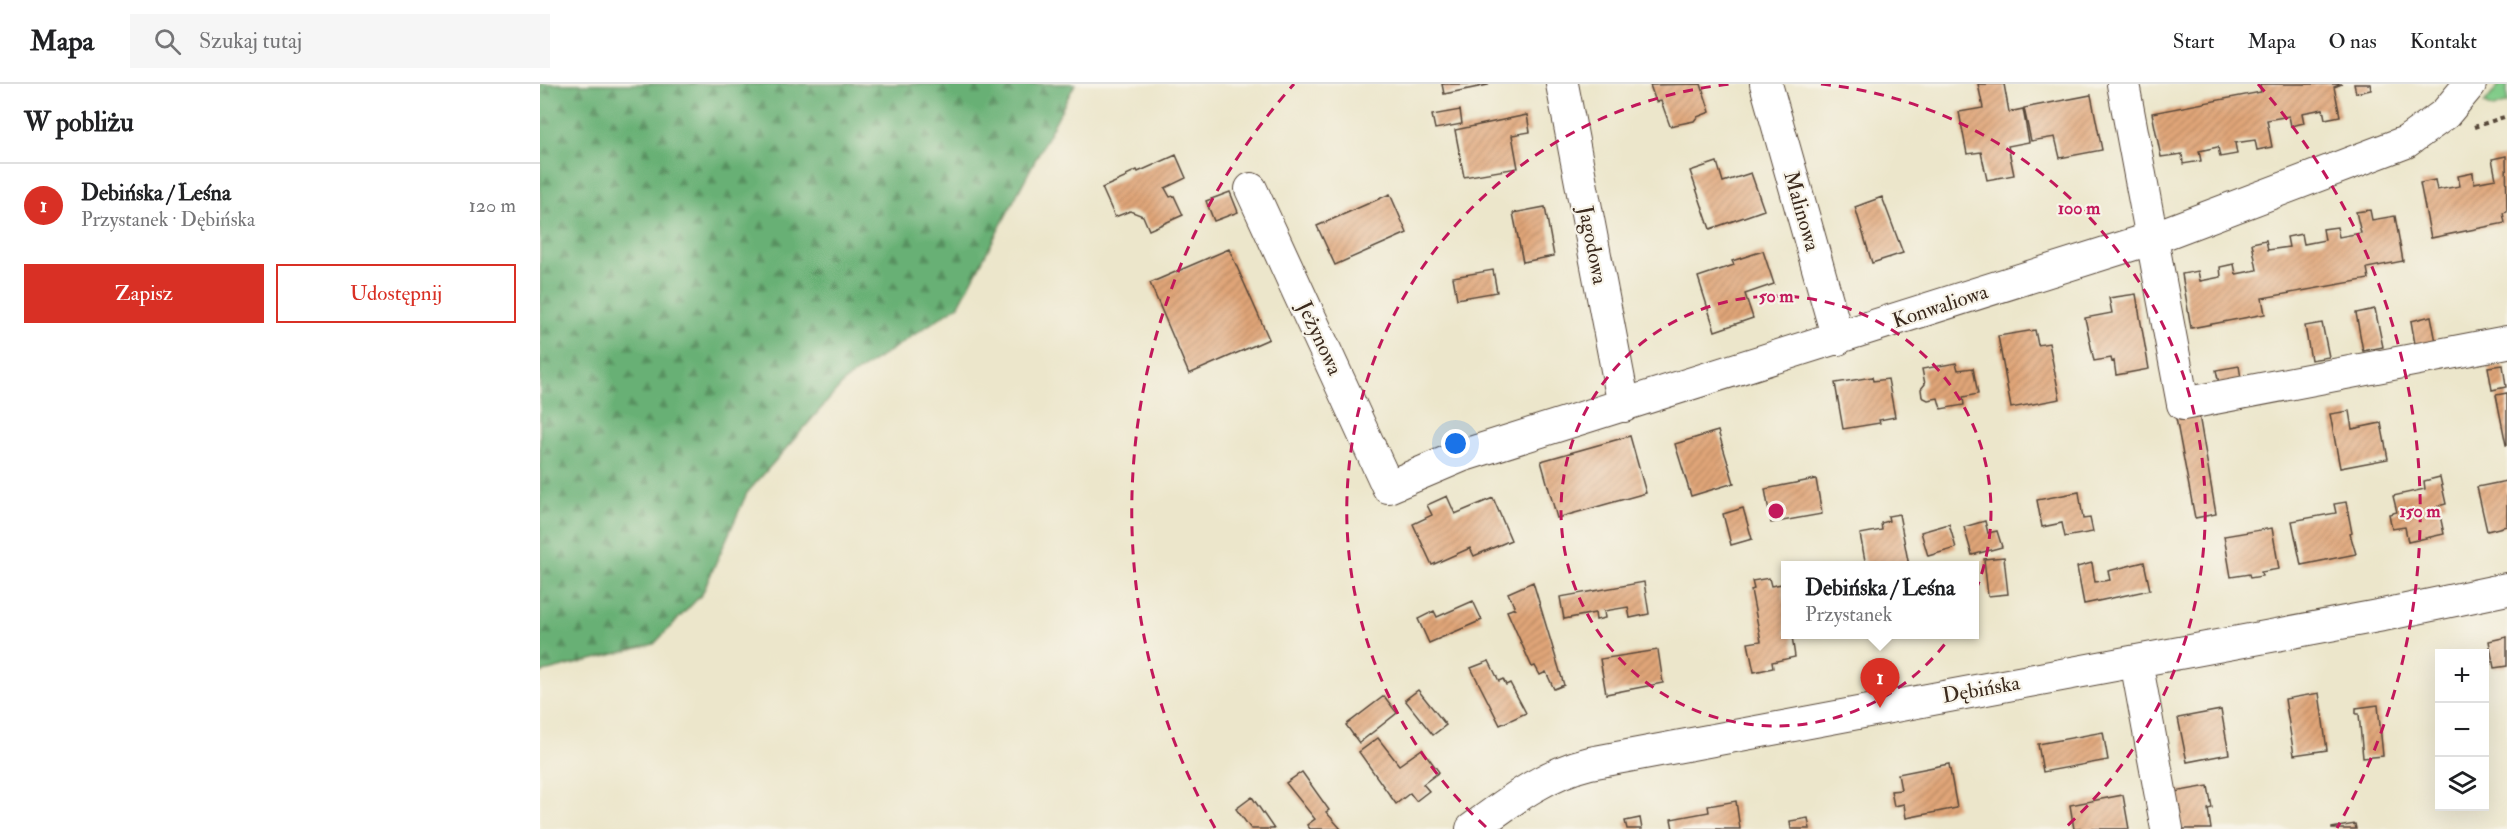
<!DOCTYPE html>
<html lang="pl">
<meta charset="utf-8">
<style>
body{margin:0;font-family:"IM FELL Double Pica",serif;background:#f6f6f6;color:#202124}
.controls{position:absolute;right:18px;bottom:18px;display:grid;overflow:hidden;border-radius:0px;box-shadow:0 6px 24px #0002}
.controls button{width:54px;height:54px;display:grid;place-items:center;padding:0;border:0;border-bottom:2px solid #e0e0e0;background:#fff;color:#202124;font:30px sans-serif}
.you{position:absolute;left:916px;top:360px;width:21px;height:21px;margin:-15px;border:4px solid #fff;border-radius:50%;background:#1a73e8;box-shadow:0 0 0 9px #1a73e833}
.badge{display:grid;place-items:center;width:39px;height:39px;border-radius:50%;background:#d93025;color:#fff;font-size:20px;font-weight:700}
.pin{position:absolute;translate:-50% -50px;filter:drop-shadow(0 2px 3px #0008)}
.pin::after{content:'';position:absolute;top:32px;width:21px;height:18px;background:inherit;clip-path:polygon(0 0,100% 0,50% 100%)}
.popup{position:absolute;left:1241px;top:477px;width:198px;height:78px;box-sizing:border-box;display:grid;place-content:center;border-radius:0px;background:#fff;filter:drop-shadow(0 2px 4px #0005);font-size:20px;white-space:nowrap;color:#757577}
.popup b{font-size:22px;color:#202124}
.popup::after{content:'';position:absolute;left:50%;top:100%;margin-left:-12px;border:12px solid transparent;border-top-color:#fff}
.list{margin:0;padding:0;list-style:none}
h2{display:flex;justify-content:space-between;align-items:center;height:78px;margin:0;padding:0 24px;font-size:26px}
h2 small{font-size:20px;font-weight:400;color:#757577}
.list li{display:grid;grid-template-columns:39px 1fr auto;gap:18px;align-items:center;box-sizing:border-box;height:84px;padding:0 24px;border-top:2px solid #e0e0e0}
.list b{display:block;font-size:22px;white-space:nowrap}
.list p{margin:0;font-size:20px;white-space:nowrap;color:#757577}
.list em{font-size:20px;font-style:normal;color:#757577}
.actions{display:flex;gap:12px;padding:18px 24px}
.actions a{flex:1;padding:14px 0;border:2px solid #d93025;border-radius:0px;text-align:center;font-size:21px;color:#d93025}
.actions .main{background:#d93025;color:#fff}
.icon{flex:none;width:33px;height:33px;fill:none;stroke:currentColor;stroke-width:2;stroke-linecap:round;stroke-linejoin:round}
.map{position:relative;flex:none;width:1967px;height:745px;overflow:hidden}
header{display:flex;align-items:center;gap:36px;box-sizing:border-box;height:84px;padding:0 30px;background:#fff;border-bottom:2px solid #e0e0e0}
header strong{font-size:28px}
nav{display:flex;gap:33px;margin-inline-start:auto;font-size:21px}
.search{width:420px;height:54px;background:#f6f6f6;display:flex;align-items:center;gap:15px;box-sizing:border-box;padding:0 21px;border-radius:0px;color:#757577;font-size:22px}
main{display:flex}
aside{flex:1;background:#fff}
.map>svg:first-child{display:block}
.grass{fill:url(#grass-tufts);stroke:#5e7b54;stroke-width:1.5}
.forest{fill:url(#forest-firs);stroke:#526d4a;stroke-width:1.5}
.building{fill:url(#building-hatch)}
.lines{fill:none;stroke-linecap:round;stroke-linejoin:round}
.minor-casing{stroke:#564638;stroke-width:34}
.path{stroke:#564638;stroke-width:4;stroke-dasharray:4.5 4.5;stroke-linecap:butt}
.minor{stroke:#fff;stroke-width:32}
.ring{fill:none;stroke:#c2185b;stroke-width:3;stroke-dasharray:10 8}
.labels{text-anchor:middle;stroke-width:4.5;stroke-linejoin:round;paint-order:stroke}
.street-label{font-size:21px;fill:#3b2a1e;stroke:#f7f3e8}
.centre{fill:#c2185b;stroke:#f7f3e8;stroke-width:3}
.ring-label{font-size:18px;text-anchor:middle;font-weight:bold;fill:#c2185b;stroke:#f7f3e8;stroke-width:4.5;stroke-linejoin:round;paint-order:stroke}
</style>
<header>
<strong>Mapa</strong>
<div class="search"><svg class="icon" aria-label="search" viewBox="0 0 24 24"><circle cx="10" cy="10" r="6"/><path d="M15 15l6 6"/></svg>Szukaj tutaj</div>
<nav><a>Start</a><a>Mapa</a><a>O nas</a><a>Kontakt</a></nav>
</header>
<main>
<aside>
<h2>W pobliżu<small></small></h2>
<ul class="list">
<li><span class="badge">1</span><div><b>Debińska / Leśna</b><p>Przystanek · Dębińska</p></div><em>120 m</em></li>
</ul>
<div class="actions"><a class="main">Zapisz</a><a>Udostępnij</a></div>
</aside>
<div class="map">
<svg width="1967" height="745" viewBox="0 0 1967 745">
<defs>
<pattern id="grass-tufts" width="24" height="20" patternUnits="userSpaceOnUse" patternTransform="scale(1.5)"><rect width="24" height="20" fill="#81cc89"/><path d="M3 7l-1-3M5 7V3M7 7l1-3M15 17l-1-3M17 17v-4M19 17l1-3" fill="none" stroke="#70af76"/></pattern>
<pattern id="forest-firs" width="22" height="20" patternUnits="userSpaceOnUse" patternTransform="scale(1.5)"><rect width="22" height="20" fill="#68b075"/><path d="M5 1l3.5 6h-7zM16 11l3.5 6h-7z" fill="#578f5f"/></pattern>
<pattern id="building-hatch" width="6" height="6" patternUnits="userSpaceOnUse" patternTransform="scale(1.5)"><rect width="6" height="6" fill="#e0a578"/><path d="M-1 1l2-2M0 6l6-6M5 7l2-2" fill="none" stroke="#b78762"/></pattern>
</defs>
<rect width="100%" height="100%" fill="#f7f3e8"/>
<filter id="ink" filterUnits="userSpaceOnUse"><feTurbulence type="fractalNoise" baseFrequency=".0167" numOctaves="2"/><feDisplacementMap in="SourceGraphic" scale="12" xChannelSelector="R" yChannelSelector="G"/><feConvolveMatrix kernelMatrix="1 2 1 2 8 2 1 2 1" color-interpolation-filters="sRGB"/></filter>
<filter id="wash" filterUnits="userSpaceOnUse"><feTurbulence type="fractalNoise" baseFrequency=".008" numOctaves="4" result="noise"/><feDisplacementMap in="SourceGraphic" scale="24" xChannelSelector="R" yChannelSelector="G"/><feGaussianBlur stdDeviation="1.35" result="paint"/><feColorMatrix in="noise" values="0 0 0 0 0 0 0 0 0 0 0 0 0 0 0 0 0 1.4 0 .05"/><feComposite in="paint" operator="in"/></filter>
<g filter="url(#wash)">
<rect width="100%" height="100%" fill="#ece6cb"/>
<path class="grass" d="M 1960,0 L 1967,0 L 1967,19 L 1953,24 L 1944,20 Z"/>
<path class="forest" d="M 0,0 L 535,0 L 419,221 L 306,296 L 207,409 L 162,510 L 114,560 L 0,589 Z"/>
<g id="blocks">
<path class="building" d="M 902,0 L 947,0 L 948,1 L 904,10 Z
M 1161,0 L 1170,28 L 1157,33 L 1154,37 L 1130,42 L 1121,17 L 1116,18 L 1110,1 Z
M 1438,0 L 1464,0 L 1469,28 L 1483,25 L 1489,58 L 1468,62 L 1474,91 L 1447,96 L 1441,68 L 1427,70 L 1419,28 L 1443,24 Z
M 1720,0 L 1802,0 L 1794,3 L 1800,32 L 1785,35 L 1783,25 L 1762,29 L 1764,39 L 1751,42 L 1749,32 L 1727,36 L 1732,63 L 1717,66 L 1715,56 L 1695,59 L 1697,70 L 1680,73 L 1678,63 L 1659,67 L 1661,77 L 1643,80 L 1642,70 L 1621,73 L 1612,29 L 1721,8 Z
M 1814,0 L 1830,0 L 1831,6 L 1816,9 Z
M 1551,11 L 1562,66 L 1520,74 L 1515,53 L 1491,57 L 1484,24 Z
M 920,26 L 922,40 L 895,45 L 892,31 Z
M 987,31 L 990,48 L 972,51 L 978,84 L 924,93 L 915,46 Z
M 636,71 L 646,94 L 625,104 L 630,113 L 634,112 L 643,131 L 609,146 L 603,132 L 590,127 L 575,133 L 562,104 L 587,93 L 586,91 L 597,86 L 598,88 Z
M 1966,72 L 1967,128 L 1963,129 L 1965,139 L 1891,154 L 1880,99 L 1895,96 L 1897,106 L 1920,102 L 1918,92 L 1933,89 L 1934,99 L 1956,95 L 1952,75 Z
M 1177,78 L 1183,98 L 1211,89 L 1224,126 L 1170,145 L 1150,87 Z
M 690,108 L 698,128 L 674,137 L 666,117 Z
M 850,110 L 867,149 L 795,181 L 777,142 Z
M 1342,113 L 1363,169 L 1332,179 L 1315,123 Z
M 1005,123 L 1014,172 L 983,178 L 973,129 Z
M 1830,126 L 1832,136 L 1855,132 L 1863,177 L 1827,184 L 1829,195 L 1722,214 L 1725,230 L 1651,244 L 1642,190 L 1658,187 L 1660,197 L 1681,193 L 1680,183 L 1694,180 L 1696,190 L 1717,186 L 1712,159 L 1726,156 L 1728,166 L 1749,163 L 1747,153 L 1762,150 L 1764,160 L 1785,156 L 1783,145 L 1797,143 L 1799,153 L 1821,149 L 1816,128 Z
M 689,165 L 729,255 L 649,290 L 610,199 Z
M 1223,167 L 1234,200 L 1205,210 L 1213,234 L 1175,247 L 1158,193 L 1194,181 L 1192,177 Z
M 953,186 L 957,208 L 917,215 L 913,193 Z
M 1596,210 L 1609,285 L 1576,291 L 1574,277 L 1572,278 L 1571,274 L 1554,277 L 1545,234 L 1572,229 L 1569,214 Z
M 1835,225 L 1843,263 L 1823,267 L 1816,229 Z
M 1891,232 L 1897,263 L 1876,266 L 1871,237 Z
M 1782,239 L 1789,273 L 1771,276 L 1765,242 Z
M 1495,246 L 1498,261 L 1509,259 L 1520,315 L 1471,324 L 1458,252 Z
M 1416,279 L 1418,286 L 1433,284 L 1438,310 L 1423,313 L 1424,321 L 1401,325 L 1398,314 L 1388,316 L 1382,313 L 1381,305 L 1385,300 L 1382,285 Z
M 1963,281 L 1966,303 L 1952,306 L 1948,283 Z
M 1699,282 L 1702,300 L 1680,304 L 1676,286 Z
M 1332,293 L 1333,297 L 1348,295 L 1355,333 L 1339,336 L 1340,339 L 1303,345 L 1295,299 Z
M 1967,309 L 1967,361 L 1966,361 L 1956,311 Z
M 1658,325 L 1676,430 L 1655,434 L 1635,329 Z
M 1809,327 L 1812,345 L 1841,339 L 1848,375 L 1800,384 L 1790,330 Z
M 1178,347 L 1194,399 L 1151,412 L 1135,360 Z
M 1090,352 L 1106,409 L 1017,434 L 1001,377 Z
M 1900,393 L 1906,420 L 1898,422 L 1904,450 L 1868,458 L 1865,443 L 1852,445 L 1849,430 L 1857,428 L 1853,412 L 1885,405 L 1884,397 Z
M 1276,395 L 1282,430 L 1231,439 L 1225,405 Z
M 1967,397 L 1967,442 L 1947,447 L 1937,403 Z
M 1539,408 L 1543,435 L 1550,434 L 1553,448 L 1525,453 L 1522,439 L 1502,443 L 1497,416 Z
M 907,412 L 915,430 L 953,414 L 971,456 L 934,472 L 930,464 L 892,481 L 873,440 L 892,431 L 887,421 Z
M 1806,418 L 1812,449 L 1810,450 L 1816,470 L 1761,481 L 1752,437 L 1796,429 L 1794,420 Z
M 1203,424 L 1212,455 L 1191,461 L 1183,430 Z
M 1359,430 L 1369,482 L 1326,482 L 1320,450 L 1342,446 L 1341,439 L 1349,437 L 1348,432 Z
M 1445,437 L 1448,449 L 1457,447 L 1462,463 L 1432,471 L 1424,443 Z
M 1409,440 L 1416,464 L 1388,472 L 1381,448 Z
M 1732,444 L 1739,485 L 1721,488 L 1722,492 L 1710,494 L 1709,490 L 1691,493 L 1684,452 Z
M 1464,473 L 1468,510 L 1448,512 L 1444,475 Z
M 1604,478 L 1610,506 L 1544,520 L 1537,483 L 1552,479 L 1555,498 L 1570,496 L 1568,487 Z
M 1229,494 L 1231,502 L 1242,500 L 1245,520 L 1245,550 L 1256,550 L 1252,552 L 1255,573 L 1232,578 L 1233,584 L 1214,588 L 1208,559 L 1221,557 L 1211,506 L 1214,505 L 1212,497 Z
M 993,498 L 1024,601 L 1014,605 L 1006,588 L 1000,591 L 995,582 L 992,583 L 967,527 L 975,524 L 968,509 Z
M 1104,498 L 1109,530 L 1090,534 L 1088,523 L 1064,527 L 1065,534 L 1056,536 L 1055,529 L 1024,535 L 1020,513 Z
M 933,517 L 942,536 L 889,559 L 878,535 L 894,527 L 897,533 Z
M 1967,553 L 1967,582 L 1954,584 L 1949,557 Z
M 1118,566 L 1123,599 L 1066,610 L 1060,575 Z
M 949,577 L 959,597 L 963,595 L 966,601 L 970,599 L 986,629 L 960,641 L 931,584 Z
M 878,606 L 906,641 L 893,651 L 865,616 Z
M 1779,609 L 1787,666 L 1754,671 L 1745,615 Z
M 844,612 L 857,629 L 819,659 L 806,641 Z
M 1838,621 L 1843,672 L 1823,674 L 1819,630 L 1816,630 L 1816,624 Z
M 1681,626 L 1689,670 L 1647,678 L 1638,634 Z
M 1563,648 L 1568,676 L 1503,688 L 1498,660 Z
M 838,654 L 859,681 L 882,665 L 899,688 L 883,700 L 889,707 L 876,717 L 870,709 L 856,720 L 819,668 Z
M 1409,680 L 1417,724 L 1366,734 L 1364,720 L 1354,722 L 1351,707 L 1361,706 L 1358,690 Z
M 762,688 L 789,726 L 786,728 L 801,745 L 770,745 L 767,741 L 775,735 L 746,699 Z
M 1668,702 L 1672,724 L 1668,725 L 1671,745 L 1641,745 L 1634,708 Z
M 1583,711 L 1589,745 L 1534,745 L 1530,721 Z
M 712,713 L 734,745 L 711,745 L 696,725 Z
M 1196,717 L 1200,745 L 1133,745 L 1131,735 L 1169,728 L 1168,722 Z
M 1100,734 L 1102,745 L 1087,745 L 1085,737 Z
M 1268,734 L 1270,745 L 1251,745 L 1250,737 Z
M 1815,740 L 1816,745 L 1792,745 L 1792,744 Z"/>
</g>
</g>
<g filter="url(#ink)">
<use href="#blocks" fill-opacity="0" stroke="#564638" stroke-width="1.5"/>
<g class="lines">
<defs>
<path id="minor" d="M 1022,0 L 1084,322
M 1226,0 L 1298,255
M 1583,0 L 1643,320 L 1967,258
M 711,105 L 848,403 L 921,372 L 1610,155 L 1866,58 L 1905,30 L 1930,0
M 1596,577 L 1627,745
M 932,745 C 969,718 1004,690 1050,679 L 1843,531 L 1967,505"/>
</defs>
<use href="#minor" class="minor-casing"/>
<path class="path" d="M 1934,43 L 1967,32"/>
<use href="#minor" class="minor"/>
</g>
</g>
<g class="ring">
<circle cx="1236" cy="427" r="215"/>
<path d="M946 743A429 429 0 0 1 1191 0M1281 0A429 429 0 0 1 1526 743"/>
<path d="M675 744A644 644 0 0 1 754 0M1718 0A644 644 0 0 1 1797 744"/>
</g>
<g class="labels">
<g class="street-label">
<text transform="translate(1262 127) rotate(74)" y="7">Malinowa</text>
<text transform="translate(1053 161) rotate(79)" y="7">Jagodowa</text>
<text transform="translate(1400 222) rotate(-18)" y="7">Konwaliowa</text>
<text transform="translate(780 254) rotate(65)" y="7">Jeżynowa</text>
<text transform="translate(1441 605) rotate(-10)" y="7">Dębińska</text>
</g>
</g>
<circle cx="1236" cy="427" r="9" class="centre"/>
<g class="ring-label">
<text x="1539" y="130">100 m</text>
<text x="1236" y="218">50 m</text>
<text x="1880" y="433">150 m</text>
</g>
</svg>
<div class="controls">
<button>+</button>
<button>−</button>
<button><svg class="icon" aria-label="layers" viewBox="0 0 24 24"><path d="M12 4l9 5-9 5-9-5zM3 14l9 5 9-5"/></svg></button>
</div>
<div class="you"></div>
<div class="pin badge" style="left:1340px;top:624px">1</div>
<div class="popup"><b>Debińska / Leśna</b>Przystanek</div>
</div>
</main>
